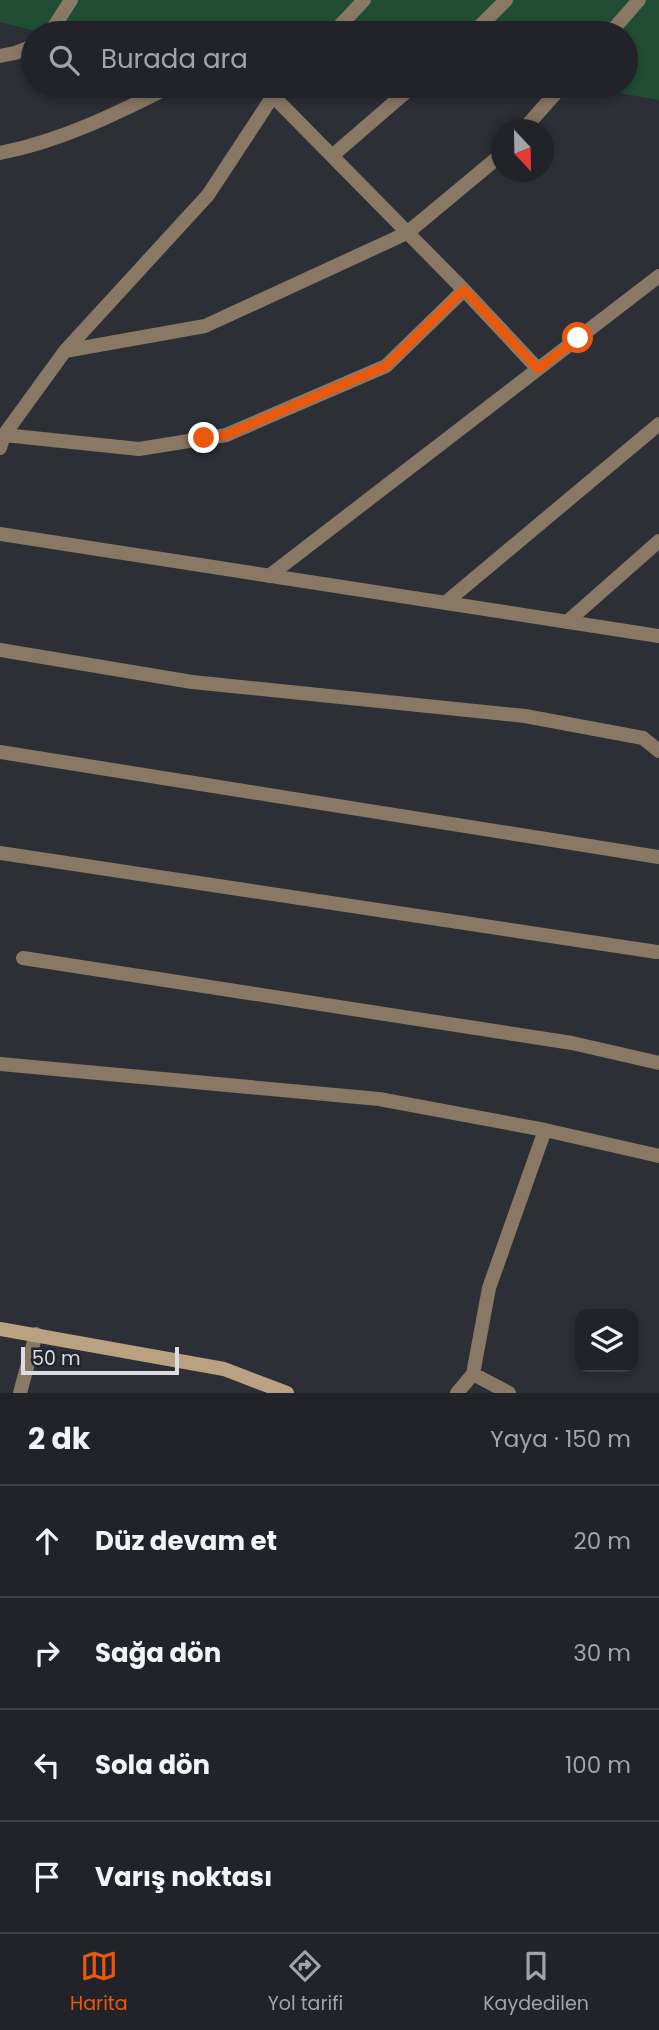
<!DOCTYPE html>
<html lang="tr">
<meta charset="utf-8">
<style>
body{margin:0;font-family:Poppins,sans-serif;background:#2e2f34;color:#f1f3f6}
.controls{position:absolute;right:21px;bottom:21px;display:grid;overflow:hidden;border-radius:14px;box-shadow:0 4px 10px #0003}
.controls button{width:63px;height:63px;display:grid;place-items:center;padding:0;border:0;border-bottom:2px solid #3f4045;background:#222328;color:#f1f3f6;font:35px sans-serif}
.compass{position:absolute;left:491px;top:119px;width:63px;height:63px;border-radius:50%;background:#222328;box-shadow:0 4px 10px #0003;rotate:158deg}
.scale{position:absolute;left:21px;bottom:18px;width:158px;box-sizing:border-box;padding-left:7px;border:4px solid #dcdde2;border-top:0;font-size:19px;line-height:24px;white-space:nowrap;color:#dcdde2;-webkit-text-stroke:5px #23252c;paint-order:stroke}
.stop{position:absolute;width:21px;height:21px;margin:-16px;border:5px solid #ea580c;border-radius:50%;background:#fff}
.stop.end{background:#ea580c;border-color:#fff;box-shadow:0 2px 7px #0008}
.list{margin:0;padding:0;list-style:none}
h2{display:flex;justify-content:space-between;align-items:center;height:91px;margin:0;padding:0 28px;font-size:30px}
h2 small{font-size:23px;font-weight:400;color:#a2a4a8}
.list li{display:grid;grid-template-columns:46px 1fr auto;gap:21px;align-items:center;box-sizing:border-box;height:112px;padding:0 28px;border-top:2px solid #3f4045}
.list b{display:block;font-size:26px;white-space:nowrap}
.list em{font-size:23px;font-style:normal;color:#a2a4a8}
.icon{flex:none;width:38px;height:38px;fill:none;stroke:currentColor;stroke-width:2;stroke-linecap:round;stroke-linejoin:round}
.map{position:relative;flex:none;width:659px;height:1393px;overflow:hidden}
.search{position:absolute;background:#222328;box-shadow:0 4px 10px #0003;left:21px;right:21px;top:21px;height:77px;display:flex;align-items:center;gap:18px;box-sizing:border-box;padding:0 24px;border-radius:38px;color:#a2a4a8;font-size:26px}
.sheet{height:539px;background:#222328}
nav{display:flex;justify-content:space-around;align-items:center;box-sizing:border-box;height:98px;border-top:2px solid #3f4045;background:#222328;font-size:19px;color:#a2a4a8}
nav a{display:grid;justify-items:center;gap:4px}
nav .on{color:#ea580c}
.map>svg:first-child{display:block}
.green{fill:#204d33}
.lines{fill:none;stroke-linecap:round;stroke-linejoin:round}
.street{stroke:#887864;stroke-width:14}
.secondary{stroke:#baa181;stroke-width:14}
.route{stroke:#ea580c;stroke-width:9}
</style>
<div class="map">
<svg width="659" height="1393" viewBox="0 0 659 1393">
<rect width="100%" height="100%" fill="#2d2f36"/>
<path class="green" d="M 0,0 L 659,0 L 659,100 L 580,86 L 626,86 L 626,33 L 292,33 L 264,28 L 177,33 L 44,33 L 0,22 Z"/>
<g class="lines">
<path class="street" d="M 50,33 L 71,0
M 333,33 L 364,0
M 473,33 L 506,0
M 610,33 L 639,0
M 0,56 L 15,53 L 33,46
M 273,96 L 464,290 L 538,369
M 523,130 L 562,86
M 0,153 C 61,141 116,114 171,86
M 332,156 L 413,86
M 65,351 L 205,326 L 407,233 L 502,154
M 4,435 L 139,449 L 226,435 L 386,366 L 464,290
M 0,448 L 4,435 L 65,351 L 208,195 L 273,96 L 282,86
M 0,534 L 659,636
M 269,576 L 659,276
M 445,603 L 659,424
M 567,622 L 659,541
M 0,650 L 192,682 L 525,716 L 643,738 L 659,751
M 0,752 L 659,857
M 0,853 L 657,952
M 23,958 L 572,1043 L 659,1063
M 0,1064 L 379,1099 L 545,1130 L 659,1156
M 473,1374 L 489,1288 L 545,1130
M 20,1393 L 36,1334
M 457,1393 L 473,1374 L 509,1393"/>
<path class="secondary" d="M 0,1329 L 224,1369 L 287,1393"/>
</g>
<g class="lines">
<path class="route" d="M 204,438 L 226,435 L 386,366 L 464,290 L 538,369 L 578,338"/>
</g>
</svg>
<div class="controls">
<button><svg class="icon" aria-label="layers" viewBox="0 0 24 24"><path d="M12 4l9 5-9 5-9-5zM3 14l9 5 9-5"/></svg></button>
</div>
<svg class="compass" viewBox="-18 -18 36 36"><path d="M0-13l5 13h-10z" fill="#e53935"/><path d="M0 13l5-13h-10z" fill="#a2a4a8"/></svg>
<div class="scale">50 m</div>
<div class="stop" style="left:578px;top:338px"></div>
<div class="stop end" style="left:204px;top:438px"></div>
<div class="search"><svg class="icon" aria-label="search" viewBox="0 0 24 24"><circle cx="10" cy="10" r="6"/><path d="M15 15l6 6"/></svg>Burada ara</div>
</div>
<section class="sheet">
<h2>2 dk<small>Yaya · 150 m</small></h2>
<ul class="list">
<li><svg class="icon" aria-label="ahead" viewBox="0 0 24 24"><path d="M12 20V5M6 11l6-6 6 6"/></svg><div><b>Düz devam et</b></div><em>20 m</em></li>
<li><svg class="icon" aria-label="right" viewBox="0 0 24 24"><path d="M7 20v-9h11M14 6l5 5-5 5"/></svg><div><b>Sağa dön</b></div><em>30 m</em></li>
<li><svg class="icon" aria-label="left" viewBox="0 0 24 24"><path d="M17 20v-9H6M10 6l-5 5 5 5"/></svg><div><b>Sola dön</b></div><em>100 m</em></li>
<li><svg class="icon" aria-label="arrive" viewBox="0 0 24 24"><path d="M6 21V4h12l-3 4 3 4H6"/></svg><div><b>Varış noktası</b></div></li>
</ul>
</section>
<nav>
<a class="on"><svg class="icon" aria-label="map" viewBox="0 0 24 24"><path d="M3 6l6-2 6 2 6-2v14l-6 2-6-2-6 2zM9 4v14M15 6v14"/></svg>Harita</a>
<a><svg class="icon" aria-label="directions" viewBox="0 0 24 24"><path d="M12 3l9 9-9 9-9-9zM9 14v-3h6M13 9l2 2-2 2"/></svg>Yol tarifi</a>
<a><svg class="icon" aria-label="saved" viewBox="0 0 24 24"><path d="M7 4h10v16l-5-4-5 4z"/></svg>Kaydedilen</a>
</nav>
